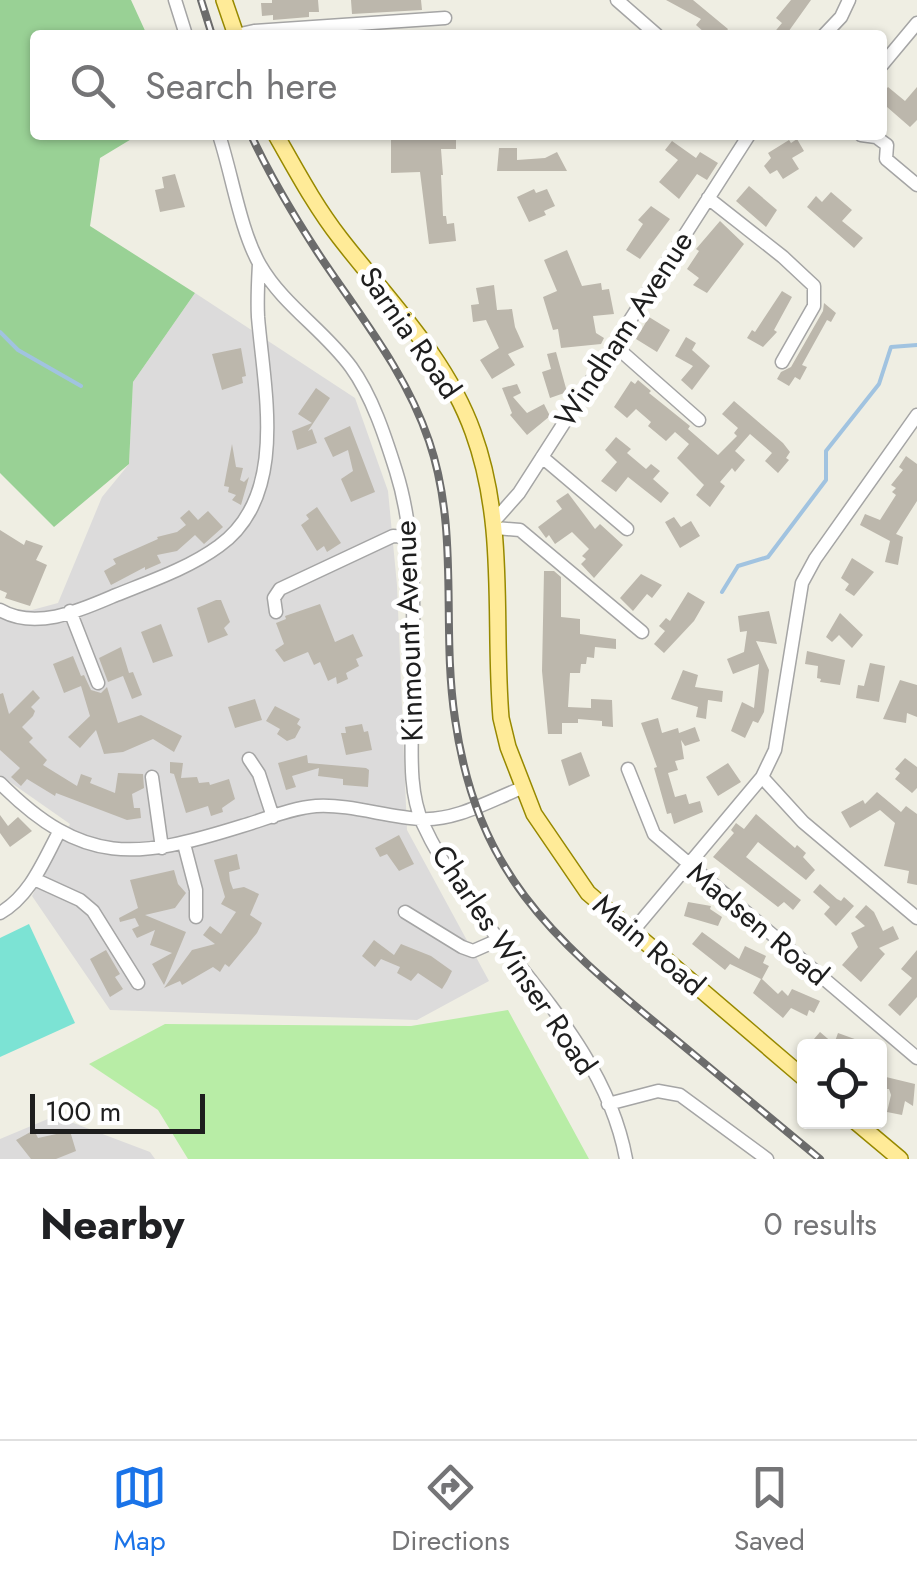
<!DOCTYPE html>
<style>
body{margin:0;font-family:Jost,sans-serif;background:#f6f6f6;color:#202124}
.controls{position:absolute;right:30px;bottom:30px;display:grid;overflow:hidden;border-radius:10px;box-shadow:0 2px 8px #0004}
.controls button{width:90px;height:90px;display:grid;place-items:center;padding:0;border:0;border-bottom:2px solid #e0e0e0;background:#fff;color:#202124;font:50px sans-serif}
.scale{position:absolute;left:30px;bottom:25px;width:175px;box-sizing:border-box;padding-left:10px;border:5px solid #1e1e1e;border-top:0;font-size:28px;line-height:35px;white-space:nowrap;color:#1e1e1e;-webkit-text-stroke:8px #fff;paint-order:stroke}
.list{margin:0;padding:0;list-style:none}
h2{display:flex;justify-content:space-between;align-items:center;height:130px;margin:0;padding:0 40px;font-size:42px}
h2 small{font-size:32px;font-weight:400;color:#757577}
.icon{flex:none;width:55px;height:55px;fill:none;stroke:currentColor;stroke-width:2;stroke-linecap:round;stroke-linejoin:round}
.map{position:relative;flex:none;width:917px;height:1159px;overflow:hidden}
.search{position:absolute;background:#fff;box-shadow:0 2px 8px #0004;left:30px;right:30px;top:30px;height:110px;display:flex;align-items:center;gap:25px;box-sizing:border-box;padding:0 35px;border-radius:10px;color:#757577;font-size:38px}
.sheet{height:280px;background:#fff}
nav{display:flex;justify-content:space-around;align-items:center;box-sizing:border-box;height:140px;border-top:2px solid #e0e0e0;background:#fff;font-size:28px;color:#757577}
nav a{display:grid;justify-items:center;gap:5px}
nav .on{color:#1a73e8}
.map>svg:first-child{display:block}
.residential{fill:#dcdbdb}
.grass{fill:#b8eda6}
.forest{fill:#99d195}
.pitch{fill:#7ce3d4}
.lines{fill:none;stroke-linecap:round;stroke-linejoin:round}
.stream{stroke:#a1c3e0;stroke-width:4}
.building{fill:#bcb7ac}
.minor-casing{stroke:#a5a5a5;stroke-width:15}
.major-casing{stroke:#978900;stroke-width:18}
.minor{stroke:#fff;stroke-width:12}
.major{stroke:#ffeb98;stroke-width:15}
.rail-casing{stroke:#6c6c6c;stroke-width:8}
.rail{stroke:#fff;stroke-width:4;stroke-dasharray:11;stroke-linecap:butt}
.labels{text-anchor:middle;stroke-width:10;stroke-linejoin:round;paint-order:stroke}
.street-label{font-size:30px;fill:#1e1e1e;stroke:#fff}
</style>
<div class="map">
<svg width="917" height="1159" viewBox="0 0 917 1159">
<rect width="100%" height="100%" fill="#efeee3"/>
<path class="residential" d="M 195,293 L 355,398 L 388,491 L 397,585 L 407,830 L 489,981 L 417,1020 L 110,1010 L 32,896 L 70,824 L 0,775 L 0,609 L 32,610 L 58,603 L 102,497 L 129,464 L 133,382 Z
M 55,1116 L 150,1152 L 155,1159 L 0,1159 L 0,1139 Z"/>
<path class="grass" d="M 508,1010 L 589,1159 L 188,1159 L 158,1110 L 89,1064 L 165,1024 L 411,1026 Z"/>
<path class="forest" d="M 0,0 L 131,0 L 147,35 L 35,35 L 35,135 L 138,135 L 100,158 L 90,226 L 195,293 L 133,382 L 129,464 L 54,527 L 0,473 Z"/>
<path class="pitch" d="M 29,924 L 75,1023 L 0,1057 L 0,938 Z"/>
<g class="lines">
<path class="stream" d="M 0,332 L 18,350 L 81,386
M 722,592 L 738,566 L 768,557 L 826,480 L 826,451 L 879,384 L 891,347 L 917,345"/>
</g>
<path class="building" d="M 272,0 L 318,0 L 319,12 L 309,12 L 309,17 L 273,20 L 273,15 L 262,16 L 261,3 L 272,3 Z
M 351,0 L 421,0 L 422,10 L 352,14 Z
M 666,0 L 693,0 L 728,29 L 724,35 L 705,33 L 696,25 L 701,19 Z
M 791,0 L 811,0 L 786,35 L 772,35 L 782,23 L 776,18 Z
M 888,87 L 905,101 L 917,87 L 917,120 L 910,127 L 887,107 L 882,114 L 882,94 Z
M 391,135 L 456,135 L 456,149 L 441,149 L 443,175 L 441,175 L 443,216 L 446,216 L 447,224 L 454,223 L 456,241 L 429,244 L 420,172 L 391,173 Z
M 797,139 L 804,151 L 792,158 L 799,169 L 783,179 L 777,170 L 770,174 L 764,166 L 771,158 L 768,153 L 789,140 L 791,143 Z
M 672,141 L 696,158 L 700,152 L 718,163 L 707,180 L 697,174 L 679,199 L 659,182 L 678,160 L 665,150 Z
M 499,148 L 517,148 L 517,160 L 545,158 L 557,152 L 567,171 L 497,171 Z
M 175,174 L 185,207 L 160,212 L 155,190 L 164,188 L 162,177 Z
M 749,186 L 777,210 L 766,227 L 736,201 Z
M 534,189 L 536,193 L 547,189 L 555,206 L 544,211 L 546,215 L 529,222 L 517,197 Z
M 831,192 L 852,210 L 842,221 L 863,238 L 854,248 L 807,207 L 816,196 L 822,202 Z
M 651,206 L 670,219 L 640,259 L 626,250 L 643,224 L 638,220 Z
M 720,221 L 744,244 L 707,293 L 693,285 L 699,278 L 687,269 L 699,251 L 696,249 Z
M 567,250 L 582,286 L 601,283 L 602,290 L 609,289 L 614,314 L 593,316 L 596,333 L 604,338 L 601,344 L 561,348 L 558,329 L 553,330 L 543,297 L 557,291 L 544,260 Z
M 494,285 L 497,310 L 512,309 L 515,327 L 524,347 L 508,354 L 515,365 L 492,379 L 480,360 L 499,348 L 486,320 L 473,322 L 471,305 L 479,304 L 476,288 Z
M 782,291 L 792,297 L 774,330 L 777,332 L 763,347 L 747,338 L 752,330 L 755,332 Z
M 824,303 L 836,313 L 831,322 L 827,320 L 802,365 L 807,367 L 800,380 L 795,377 L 789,386 L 777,379 L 781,372 L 791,367 L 823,311 Z
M 649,317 L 670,330 L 657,352 L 636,339 Z
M 686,337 L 696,343 L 692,350 L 710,366 L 692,390 L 681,380 L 693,366 L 675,356 Z
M 241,348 L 246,376 L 242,377 L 243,383 L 222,390 L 212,354 Z
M 556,352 L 567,392 L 550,398 L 542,372 L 551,369 L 547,354 Z
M 638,380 L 651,391 L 649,393 L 690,426 L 688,429 L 718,455 L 737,436 L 734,433 L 738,428 L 722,414 L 734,401 L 783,443 L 790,452 L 786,458 L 789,460 L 778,473 L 765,461 L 772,453 L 750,434 L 735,451 L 745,460 L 735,472 L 732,468 L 720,482 L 725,486 L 710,507 L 696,495 L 704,485 L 677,458 L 689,444 L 675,432 L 666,441 L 648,426 L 651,422 L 636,409 L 627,418 L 614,407 L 631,381 L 635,384 Z
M 517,384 L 521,393 L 513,397 L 527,413 L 544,404 L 550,416 L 527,435 L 510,415 L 512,413 L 502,388 Z
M 316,388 L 330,398 L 308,431 L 312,429 L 317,443 L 297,450 L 292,431 L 312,423 L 298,414 Z
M 350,426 L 375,492 L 351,502 L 341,479 L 353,471 L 348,450 L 333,457 L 324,438 Z
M 616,437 L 631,449 L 627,453 L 646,469 L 651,464 L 660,471 L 653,479 L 669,493 L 661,503 L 628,477 L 616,492 L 601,481 L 617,462 L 605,450 Z
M 232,444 L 236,467 L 243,468 L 240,480 L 244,482 L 249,477 L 241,505 L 232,500 L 236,495 L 228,492 L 229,487 L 224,486 Z
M 906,456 L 917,464 L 917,501 L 896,534 L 903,537 L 898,565 L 885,562 L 890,541 L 860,525 L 865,514 L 880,520 L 896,495 L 892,492 L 896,488 L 891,485 L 903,470 L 899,467 Z
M 568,493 L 595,529 L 600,524 L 623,545 L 594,578 L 581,564 L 586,559 L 582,556 L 589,549 L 572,532 L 555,544 L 549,535 L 546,538 L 538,527 L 562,509 L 556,501 Z
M 317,507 L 341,543 L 327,552 L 324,546 L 317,551 L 301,525 L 309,519 L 306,515 Z
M 189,510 L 198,520 L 208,511 L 223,527 L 204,544 L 195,535 L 177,551 L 157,555 L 161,563 L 145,570 L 145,567 L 111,585 L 104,571 L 116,564 L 113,559 L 158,539 L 157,537 L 177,532 L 186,525 L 180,518 Z
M 674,517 L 681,527 L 691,521 L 700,536 L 680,548 L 665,522 Z
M 0,530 L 24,545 L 26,540 L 43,546 L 36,560 L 47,565 L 30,606 L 5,598 L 7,593 L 0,590 Z
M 852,558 L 874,572 L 854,596 L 845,590 L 849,584 L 841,578 Z
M 544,571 L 554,571 L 561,577 L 561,617 L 580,619 L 580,634 L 616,639 L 616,649 L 595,647 L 594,658 L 587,657 L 586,664 L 581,664 L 580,673 L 570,673 L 568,707 L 591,708 L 591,699 L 612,700 L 613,727 L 602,726 L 602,721 L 578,719 L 578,723 L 562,723 L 562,734 L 548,734 L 542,671 Z
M 641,574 L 662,585 L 652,598 L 647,594 L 633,611 L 620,598 Z
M 688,592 L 705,602 L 694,621 L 664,653 L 654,644 L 665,631 L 659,626 L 666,618 L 670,621 Z
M 216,600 L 221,600 L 230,622 L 224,628 L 228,635 L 208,643 L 197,608 Z
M 320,604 L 335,642 L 353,634 L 363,656 L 356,659 L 359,666 L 346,673 L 348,679 L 337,684 L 336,677 L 328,681 L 320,662 L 314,665 L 308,652 L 284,662 L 275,650 L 284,644 L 276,623 L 286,619 L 285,616 Z
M 769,611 L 777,644 L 756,641 L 769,670 L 764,712 L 758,723 L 753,721 L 745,738 L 731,731 L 742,702 L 754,708 L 759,664 L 733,674 L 727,659 L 744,652 L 747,631 L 740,632 L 738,616 Z
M 840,613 L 863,635 L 852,648 L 839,635 L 832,642 L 826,637 Z
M 161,624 L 173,656 L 153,663 L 141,632 Z
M 121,647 L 129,673 L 133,672 L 142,695 L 132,699 L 123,676 L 108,682 L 99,658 Z
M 807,651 L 845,660 L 840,685 L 820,682 L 821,679 L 817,678 L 818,666 L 805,664 Z
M 73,656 L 81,676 L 84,675 L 91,690 L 101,693 L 107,687 L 118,723 L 141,715 L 182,736 L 174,752 L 153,739 L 123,752 L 104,754 L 96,730 L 80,748 L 68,737 L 90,716 L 81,686 L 64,693 L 53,664 Z
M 870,663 L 885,666 L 879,702 L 856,698 L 858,685 L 864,686 Z
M 683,670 L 698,675 L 695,687 L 723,691 L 722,702 L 708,700 L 706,719 L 696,717 L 698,707 L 671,699 Z
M 900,680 L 917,685 L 917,717 L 907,713 L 906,723 L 883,719 Z
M 33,690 L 40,698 L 31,707 L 35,711 L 33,716 L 22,727 L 33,738 L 29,742 L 47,760 L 43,765 L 77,786 L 81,774 L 92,778 L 90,783 L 115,793 L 118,773 L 143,774 L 144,788 L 132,794 L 134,808 L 140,808 L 141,818 L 127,820 L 56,793 L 55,796 L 27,779 L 21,786 L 11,777 L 20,768 L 0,750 L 0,694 L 3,693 L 9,714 Z
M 255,699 L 262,720 L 235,728 L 228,707 Z
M 275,706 L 300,719 L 297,724 L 301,727 L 295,738 L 287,741 L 277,734 L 280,729 L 266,721 Z
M 658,718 L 662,733 L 678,728 L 679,733 L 695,727 L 700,741 L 685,746 L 681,740 L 684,759 L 675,761 L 678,770 L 668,773 L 675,797 L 686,794 L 689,804 L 700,801 L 703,812 L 674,824 L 671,813 L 667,814 L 654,768 L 657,767 L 641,723 Z
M 362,724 L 364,732 L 368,731 L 372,750 L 346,755 L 341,733 L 346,733 L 345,727 Z
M 581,752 L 590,776 L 569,786 L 561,760 Z
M 307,755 L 308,763 L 366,768 L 369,770 L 368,787 L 343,785 L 343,779 L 318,776 L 319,768 L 292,776 L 296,787 L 286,790 L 278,763 Z
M 905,758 L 917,767 L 917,788 L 912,793 L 895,779 L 900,773 L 895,769 Z
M 170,762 L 183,763 L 181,778 L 197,777 L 199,783 L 209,782 L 210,785 L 229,779 L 235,799 L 222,808 L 223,812 L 211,816 L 208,806 L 186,813 L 174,774 L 170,773 Z
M 728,763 L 741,782 L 718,796 L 706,777 Z
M 877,792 L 901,812 L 906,806 L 917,814 L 917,885 L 907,883 L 909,871 L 884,866 L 895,823 L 880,810 L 850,828 L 841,812 L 863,800 L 865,804 Z
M 756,814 L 795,848 L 797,845 L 806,853 L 803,857 L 815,870 L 806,880 L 758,842 L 746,857 L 801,900 L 793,910 L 784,902 L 778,907 L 713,857 L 734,833 L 731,830 L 736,823 L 744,829 Z
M 0,815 L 8,826 L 18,817 L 32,831 L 10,847 L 0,833 Z
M 399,835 L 414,864 L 399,871 L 387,854 L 380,857 L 375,848 Z
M 237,854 L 240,869 L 229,872 L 230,881 L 233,889 L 244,887 L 259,894 L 250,915 L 262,923 L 257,933 L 229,967 L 225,964 L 220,972 L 213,967 L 182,985 L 180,981 L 164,988 L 192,950 L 215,944 L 203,935 L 210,926 L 221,934 L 236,912 L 221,904 L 225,897 L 214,860 Z
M 174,870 L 178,884 L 186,893 L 175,908 L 145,915 L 186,932 L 164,985 L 152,964 L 172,953 L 150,945 L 155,930 L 137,938 L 132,929 L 139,926 L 135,918 L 120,922 L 119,918 L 138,908 L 130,880 Z
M 820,884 L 837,899 L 841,901 L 844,897 L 854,906 L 836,926 L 824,914 L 830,907 L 813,892 Z
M 688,902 L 711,906 L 710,909 L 722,917 L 718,926 L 684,916 Z
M 866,905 L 874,912 L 883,931 L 893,926 L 899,939 L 879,948 L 885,954 L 861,982 L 842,965 L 858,947 L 851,933 L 865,926 L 855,917 Z
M 702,932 L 739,959 L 745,946 L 766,956 L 763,963 L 769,966 L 762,979 L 778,994 L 782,990 L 788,996 L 792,989 L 820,1001 L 814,1013 L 809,1010 L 807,1016 L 791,1008 L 783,1018 L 753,993 L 761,979 L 730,964 L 725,970 L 692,944 Z
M 374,940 L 394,955 L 401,944 L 431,956 L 452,971 L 447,981 L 442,989 L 418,973 L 411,981 L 397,973 L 400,967 L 381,959 L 375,967 L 362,956 Z
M 106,950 L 120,974 L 115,977 L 123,989 L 110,997 L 90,959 Z
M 917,950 L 917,997 L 900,1016 L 888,1005 L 912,978 L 901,969 Z
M 820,1032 L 834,1044 L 838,1033 L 874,1046 L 808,1046 Z
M 886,1077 L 915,1084 L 913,1106 L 905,1101 L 902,1115 L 887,1112 L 891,1095 L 889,1089 L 885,1089 Z
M 34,1130 L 38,1138 L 70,1131 L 76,1151 L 56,1159 L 31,1159 L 16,1140 Z"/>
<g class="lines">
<defs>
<path id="minor" d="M 175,0 L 186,35
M 617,0 L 657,35
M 236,35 L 254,31 L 445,18
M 824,35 L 841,17 L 849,0
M 882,65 L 917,23
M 219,135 C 232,174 240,230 260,265 C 283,305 324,330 351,367 C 372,396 385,436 396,471 C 420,547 412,633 412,712 C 412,748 408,791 423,824 C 477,942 602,1027 626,1159
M 861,135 L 876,137 L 887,145 L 886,159 L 917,185
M 708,198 L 783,257 L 814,286 L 814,306 L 782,362
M 614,345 L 699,420
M 542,457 L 627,529
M 495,520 L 519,493 L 749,135
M 496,528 L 520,530 L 642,632
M 0,610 C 36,631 81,610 116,595 C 151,581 189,568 219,546 C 289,496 264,390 258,317 C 257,299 258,282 259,264
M 70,611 L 98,683
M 276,612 L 274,598 L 280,589 L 393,536 L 409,537
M 249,759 L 259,774 L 273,817
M 628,769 L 654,834 L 917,1058
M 152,777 L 162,848
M 762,777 L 803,822 L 917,918
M 0,783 C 84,867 136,859 242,826 C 266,819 291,808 316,806 C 351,804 386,817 421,819 C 456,821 491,800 522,788
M 184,844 L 196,890 L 196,917
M 34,879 L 80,900 L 93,911 L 138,983
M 405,912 L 462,947 L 473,951 L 498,940
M 0,913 C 30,896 43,862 59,832
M 632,932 L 762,777 L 775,750 L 802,583 L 815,559 L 917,415
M 608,1104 L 658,1091 L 680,1095 L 767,1159"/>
<path id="major" d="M 224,0 L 236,35
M 276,135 C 296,170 315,206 340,238 C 388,300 446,357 473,432 C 507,525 493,621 501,718 L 508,747 L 534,814 L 588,893 L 804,1078
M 856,1122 L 900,1159"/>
</defs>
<use href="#minor" class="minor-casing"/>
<use href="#major" class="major-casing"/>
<use href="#minor" class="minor"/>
<use href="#major" class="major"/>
<defs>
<path id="rail" d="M 201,0 L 212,35
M 251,135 C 270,176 294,216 318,253 C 359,315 405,370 429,441 C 460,532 441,626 455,719 C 477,872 550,936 663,1029 C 715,1072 768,1116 820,1159"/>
</defs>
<use href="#rail" class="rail-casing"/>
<use href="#rail" class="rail"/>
</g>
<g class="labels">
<g class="street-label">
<text transform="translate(624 329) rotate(-57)" y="10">Windham Avenue</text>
<text transform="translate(410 333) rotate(55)" y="10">Sarnia Road</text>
<text transform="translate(409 631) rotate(-92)" y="10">Kinmount Avenue</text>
<text transform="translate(758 924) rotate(40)" y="10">Madsen Road</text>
<text transform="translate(649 945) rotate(41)" y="10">Main Road</text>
<text transform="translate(514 960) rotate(56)" y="10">Charles Winser Road</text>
</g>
</g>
</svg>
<div class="controls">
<button><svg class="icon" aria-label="locate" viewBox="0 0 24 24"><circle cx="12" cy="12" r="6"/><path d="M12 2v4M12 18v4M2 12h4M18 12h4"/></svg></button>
</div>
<div class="scale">100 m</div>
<div class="search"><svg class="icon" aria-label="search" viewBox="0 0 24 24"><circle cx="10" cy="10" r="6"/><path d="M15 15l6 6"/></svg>Search here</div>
</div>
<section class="sheet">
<h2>Nearby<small>0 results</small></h2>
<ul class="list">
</ul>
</section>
<nav>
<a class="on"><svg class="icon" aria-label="map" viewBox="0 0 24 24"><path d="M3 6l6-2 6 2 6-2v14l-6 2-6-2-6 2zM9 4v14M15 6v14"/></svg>Map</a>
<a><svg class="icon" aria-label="directions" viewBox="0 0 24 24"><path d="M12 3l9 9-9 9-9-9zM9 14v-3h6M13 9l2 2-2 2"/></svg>Directions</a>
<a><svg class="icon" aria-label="saved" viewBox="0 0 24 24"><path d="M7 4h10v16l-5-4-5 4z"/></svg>Saved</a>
</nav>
